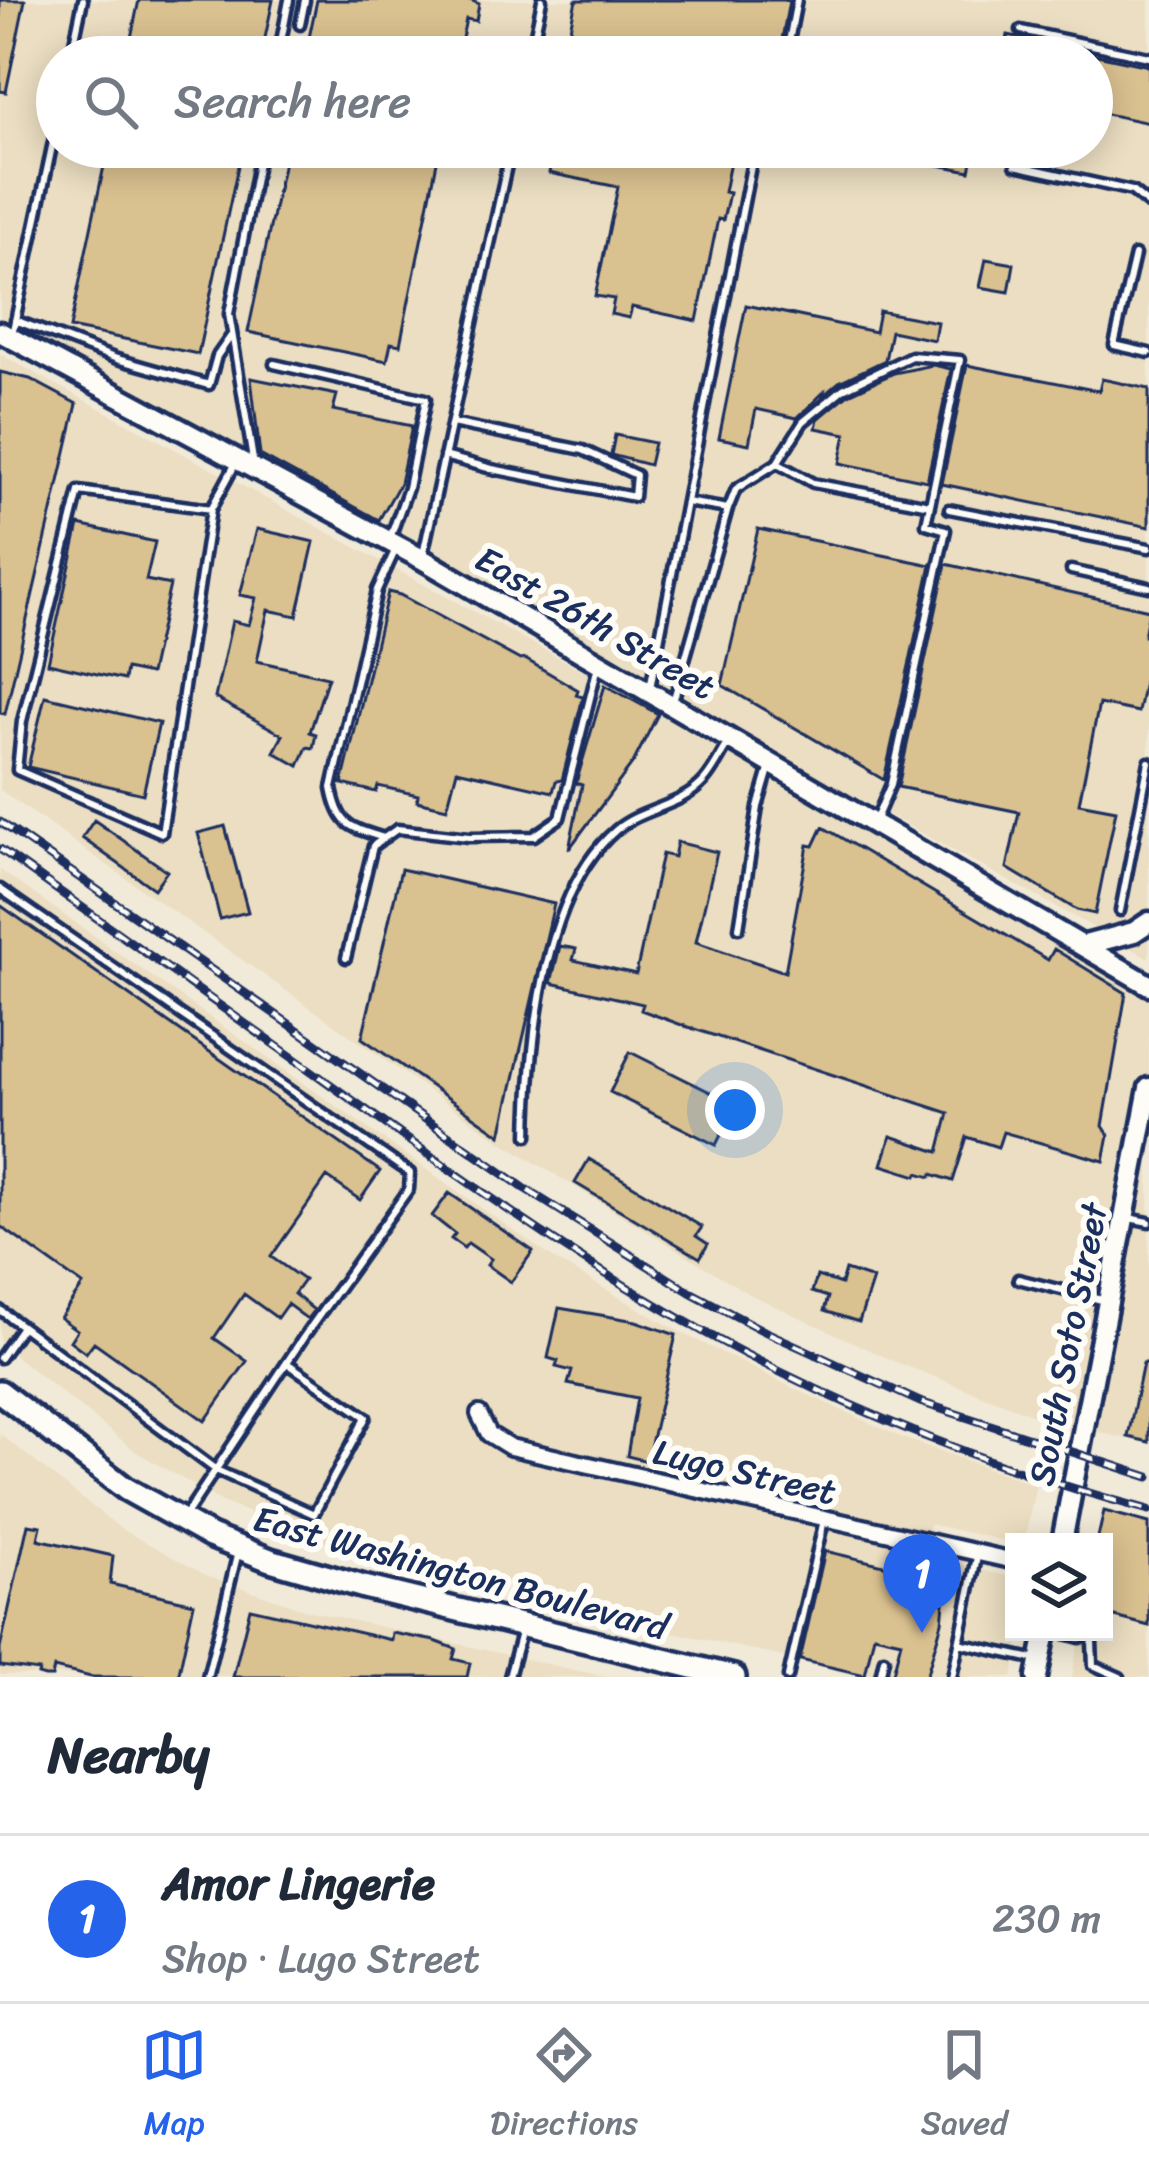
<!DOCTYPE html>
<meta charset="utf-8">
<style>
body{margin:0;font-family:Sriracha,sans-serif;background:#f6f6f7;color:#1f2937}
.controls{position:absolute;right:36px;bottom:36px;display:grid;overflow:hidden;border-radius:0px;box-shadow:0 6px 30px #0003}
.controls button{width:108px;height:108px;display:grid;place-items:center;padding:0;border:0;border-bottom:3px solid #e0e1e3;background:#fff;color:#1f2937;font:60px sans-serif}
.you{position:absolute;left:735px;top:1110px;width:42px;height:42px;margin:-30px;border:9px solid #fff;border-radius:50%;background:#1a73e8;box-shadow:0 0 0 18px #1a73e833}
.badge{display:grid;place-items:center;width:78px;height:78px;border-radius:50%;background:#2563eb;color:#fff;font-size:39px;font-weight:700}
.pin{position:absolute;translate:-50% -99px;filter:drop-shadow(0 3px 6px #0008)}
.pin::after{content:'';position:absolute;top:63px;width:42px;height:36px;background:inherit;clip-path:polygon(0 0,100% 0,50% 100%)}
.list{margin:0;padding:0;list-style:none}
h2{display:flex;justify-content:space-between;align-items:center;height:156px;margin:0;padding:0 48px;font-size:51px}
h2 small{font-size:39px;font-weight:400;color:#747a83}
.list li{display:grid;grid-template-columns:78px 1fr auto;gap:36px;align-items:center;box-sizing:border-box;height:168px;padding:0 48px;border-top:3px solid #e0e1e3}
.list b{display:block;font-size:45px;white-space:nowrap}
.list p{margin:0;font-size:39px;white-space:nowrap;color:#747a83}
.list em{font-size:39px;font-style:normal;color:#747a83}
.icon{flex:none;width:66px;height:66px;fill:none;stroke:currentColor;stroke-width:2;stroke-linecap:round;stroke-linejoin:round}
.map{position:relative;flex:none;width:1149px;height:1677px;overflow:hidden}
.search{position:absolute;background:#fff;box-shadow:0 6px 30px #0003;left:36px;right:36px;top:36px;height:132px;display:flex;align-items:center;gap:30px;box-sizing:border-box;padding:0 42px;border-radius:66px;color:#747a83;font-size:45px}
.sheet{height:324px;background:#fff}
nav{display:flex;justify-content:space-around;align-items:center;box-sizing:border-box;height:168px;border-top:3px solid #e0e1e3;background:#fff;font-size:33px;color:#747a83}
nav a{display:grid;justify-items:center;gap:6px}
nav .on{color:#2563eb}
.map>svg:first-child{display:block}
.built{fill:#ebdec2;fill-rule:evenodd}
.building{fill:#dac190;stroke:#1b2f5e;stroke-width:3}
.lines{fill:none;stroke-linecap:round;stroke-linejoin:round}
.lane-casing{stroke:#1b2f5e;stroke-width:15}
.street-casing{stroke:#1b2f5e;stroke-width:22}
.secondary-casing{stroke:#1b2f5e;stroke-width:27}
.primary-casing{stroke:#1b2f5e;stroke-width:30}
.lane{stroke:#fdfcf7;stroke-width:6}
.street{stroke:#fdfcf7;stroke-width:14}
.secondary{stroke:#fdfcf7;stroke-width:18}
.primary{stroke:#fdfcf7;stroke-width:21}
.rail-casing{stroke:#1b2f5e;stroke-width:9}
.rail{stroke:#fdfcf7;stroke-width:4.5;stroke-dasharray:14;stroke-linecap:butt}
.labels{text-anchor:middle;stroke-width:12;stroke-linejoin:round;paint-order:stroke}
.street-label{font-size:36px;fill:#1b2f5e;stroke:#fdfcf7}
</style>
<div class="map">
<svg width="1149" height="1677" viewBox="0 0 1149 1677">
<rect width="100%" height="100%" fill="#f2ead8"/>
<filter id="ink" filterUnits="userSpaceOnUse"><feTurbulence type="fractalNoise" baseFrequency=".00833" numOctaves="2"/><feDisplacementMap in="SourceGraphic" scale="24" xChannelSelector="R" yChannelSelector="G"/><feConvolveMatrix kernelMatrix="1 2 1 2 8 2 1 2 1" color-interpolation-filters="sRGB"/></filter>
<g filter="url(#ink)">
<path class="built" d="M 0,0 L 1149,0 L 1149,958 L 0,327 ZM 57,57 L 1092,57 L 1092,147 L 57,147 Z
M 0,354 L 668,717 L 1149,998 L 1149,1444 L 1049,1421 L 896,1362 L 749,1294 L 499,1140 L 0,790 Z
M 0,870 L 560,1263 L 680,1332 L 791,1387 L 903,1438 L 1036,1485 L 1024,1542 L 1014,1543 L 929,1524 L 921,1555 L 1014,1578 L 1014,1632 L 1021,1632 L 1013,1677 L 872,1677 L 535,1601 L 536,1591 L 334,1546 L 224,1503 L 138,1453 L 0,1344 Z
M 0,1434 L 121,1529 L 206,1575 L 306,1610 L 606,1677 L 0,1675 Z
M 1104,1511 L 1149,1523 L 1149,1677 L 1072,1677 L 1080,1632 L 1104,1632 L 1104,1542 L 1097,1542 Z"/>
<path class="building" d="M 0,0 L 25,0 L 6,92 L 0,91 Z
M 139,0 L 273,0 L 261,57 L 127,57 Z
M 317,0 L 470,0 L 479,4 L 476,21 L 466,19 L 458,57 L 305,57 Z
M 576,0 L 784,0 L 789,1 L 780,50 L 773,48 L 771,57 L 564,57 Z
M 1008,35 L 1083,51 L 1082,57 L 1003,57 Z
M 1092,54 L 1149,66 L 1149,123 L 1092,111 Z
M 108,147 L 242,147 L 198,354 L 70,328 Z
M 287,147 L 440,147 L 400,345 L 391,343 L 387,361 L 248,332 Z
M 554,147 L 733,147 L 724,192 L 729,193 L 723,220 L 718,219 L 697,321 L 632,307 L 629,318 L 611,314 L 614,299 L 595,296 L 618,187 L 549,173 Z
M 940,147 L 975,147 L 970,171 L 938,165 Z
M 1015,147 L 1064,147 L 1060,163 L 1014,153 Z
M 986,259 L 1014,264 L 1009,292 L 980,287 Z
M 746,305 L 875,332 L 879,311 L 937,322 L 934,340 L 891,331 L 885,360 L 839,382 L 823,396 L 824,392 L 797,418 L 756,409 L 749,444 L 719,438 Z
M 933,365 L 951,369 L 927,481 L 840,463 L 846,434 L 816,428 L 818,419 L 847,395 L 894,373 Z
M 967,365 L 1099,391 L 1102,379 L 1149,389 L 1149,527 L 942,484 Z
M 0,372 L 30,379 L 77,404 L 5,714 L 0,713 Z
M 251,378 L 337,395 L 333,410 L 412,426 L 400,483 L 379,520 L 260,455 Z
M 615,435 L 654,443 L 649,465 L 611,455 Z
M 79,525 L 155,542 L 146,580 L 170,585 L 150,674 L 126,669 L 124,680 L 48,663 Z
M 257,529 L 314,542 L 297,616 L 268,610 L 257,661 L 328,677 L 310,732 L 316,734 L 313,748 L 307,747 L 299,766 L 274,752 L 283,735 L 215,698 L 232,621 L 249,625 L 256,598 L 240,595 Z
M 758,529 L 931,565 L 884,780 L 722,685 Z
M 946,564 L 1149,610 L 1144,636 L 1149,637 L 1149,657 L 1138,712 L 1099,704 L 1079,803 L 1116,810 L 1095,914 L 1077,910 L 1007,868 L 1019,812 L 898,787 Z
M 388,592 L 400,595 L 520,660 L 525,659 L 578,690 L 576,695 L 583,697 L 562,780 L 556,781 L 553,792 L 457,770 L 447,808 L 417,801 L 418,795 L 378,786 L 376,792 L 342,784 Z
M 605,685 L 658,714 L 633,763 L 569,849 L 582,785 L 576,783 Z
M 45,696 L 159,723 L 143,794 L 28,767 Z
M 94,820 L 167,871 L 154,889 L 82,838 Z
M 225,826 L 248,912 L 220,919 L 198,833 Z
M 823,827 L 1048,960 L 1054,949 L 1126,993 L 1103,1126 L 1109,1135 L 1104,1161 L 1003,1132 L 998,1147 L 967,1137 L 953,1181 L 932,1174 L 931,1177 L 918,1173 L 917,1176 L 882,1165 L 891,1136 L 939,1152 L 949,1113 L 679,1024 L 641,1010 L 643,1004 L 551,983 L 560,946 L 576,949 L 573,960 L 636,974 L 662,854 L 674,857 L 677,842 L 717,852 L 696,942 L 785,972 L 808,845 L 814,846 Z
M 401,869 L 554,904 L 501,1135 L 362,1038 Z
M 0,905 L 380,1171 L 360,1200 L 327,1177 L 271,1257 L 304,1280 L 294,1294 L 314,1310 L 307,1319 L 287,1304 L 277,1318 L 244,1294 L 214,1338 L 247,1361 L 205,1421 L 94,1342 L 86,1353 L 70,1341 L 77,1330 L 60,1318 L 83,1285 L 0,1226 Z
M 630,1052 L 736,1105 L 716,1145 L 610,1092 Z
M 589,1159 L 702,1227 L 696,1236 L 708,1244 L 700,1258 L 575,1183 Z
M 449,1193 L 533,1251 L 511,1282 L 487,1265 L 491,1259 L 468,1243 L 464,1248 L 451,1239 L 455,1234 L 432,1216 Z
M 845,1270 L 873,1279 L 859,1322 L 824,1311 L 828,1297 L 812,1292 L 817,1276 L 841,1284 Z
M 559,1308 L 636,1321 L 676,1335 L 647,1461 L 627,1456 L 637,1398 L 568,1384 L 572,1371 L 556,1367 L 558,1361 L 548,1358 Z
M 1143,1363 L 1149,1363 L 1149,1442 L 1128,1437 Z
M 1104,1511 L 1149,1523 L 1149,1626 L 1104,1614 L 1104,1542 L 1097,1542 Z
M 28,1524 L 41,1526 L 38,1539 L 113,1556 L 110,1584 L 194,1603 L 178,1677 L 91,1677 L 54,1668 L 52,1677 L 45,1677 L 38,1675 L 39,1671 L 0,1666 L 0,1649 Z
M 825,1551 L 905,1570 L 902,1583 L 945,1593 L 942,1622 L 926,1677 L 892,1677 L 901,1641 L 874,1635 L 865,1675 L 800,1660 Z
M 250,1608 L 391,1640 L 392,1633 L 435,1641 L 456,1649 L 453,1659 L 470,1663 L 467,1677 L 233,1677 Z"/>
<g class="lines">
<defs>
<path id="lane" d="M 300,25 L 305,0
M 1021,30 L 1149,57
M 71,57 L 83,0
M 278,57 L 289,0
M 530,57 L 542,0
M 786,57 L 797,0
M 1015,165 L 1132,191 L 1149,205
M 1135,255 L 1114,345 L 1149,353
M 15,320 L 117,359 L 209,385 L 217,356 L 231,336
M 12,335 L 57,123
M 274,364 L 426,399 L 408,488 L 390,538
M 444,456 L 492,469 L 634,497 L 636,475 L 583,450 L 452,423
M 254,466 L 229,314 L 261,147
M 686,502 L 728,509 L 736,489 L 777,463 L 803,422 L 843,389 L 911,356 L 960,360 L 930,505 L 813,483 L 777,463
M 211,509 L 79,491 L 22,721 L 17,770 L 162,833 L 211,509 L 236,463
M 949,509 L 1149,548
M 423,555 L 511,147
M 1071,570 L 1149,587
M 650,688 L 752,161 L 761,147
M 673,702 L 728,509
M 876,819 L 891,784 L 946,530 L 926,524 L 930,505
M 384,838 C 349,827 339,826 332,788 L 377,590 L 395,551
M 0,889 L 410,1173 L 409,1189 L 303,1338 L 183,1519
M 1120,911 L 1149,762
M 739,928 L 758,807 L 770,766
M 346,958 L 373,846 L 397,829 L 469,837 L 534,836 L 560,818 L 598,666
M 528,1136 C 530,1044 542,894 616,830 C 642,808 681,807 704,781 C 714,770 721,754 729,742
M 1129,1218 L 1149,1222
M 1018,1279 L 1106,1301
M 0,1310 L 216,1470 L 314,1514 L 366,1417 L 287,1363
M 0,1358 L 21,1328
M 1057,1632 L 1080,1638
M 1092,1641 L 1093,1665 L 1120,1677
M 959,1643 L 1038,1660
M 207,1677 L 238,1552
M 509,1677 L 522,1629
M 788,1677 L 824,1520
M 880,1677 L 884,1659
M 952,1677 L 977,1557"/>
<path id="street" d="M 479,1414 L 489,1434 L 510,1447 L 1014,1561"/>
<path id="secondary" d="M 0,332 L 422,559 L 1149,985
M 1085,945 L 1134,932 L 1149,922
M 1062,1542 L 1149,1088
M 1037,1677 L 1046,1632"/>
<path id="primary" d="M 0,1392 L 126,1489 L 210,1536 L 270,1560 L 364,1587 L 734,1677"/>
</defs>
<use href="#lane" class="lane-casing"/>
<use href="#street" class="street-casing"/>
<use href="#secondary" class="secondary-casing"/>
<use href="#primary" class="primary-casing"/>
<use href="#lane" class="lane"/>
<use href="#street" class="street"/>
<use href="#secondary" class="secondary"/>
<use href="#primary" class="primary"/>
<defs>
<path id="rail" d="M 0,822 L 524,1188 L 690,1292 L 764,1331 L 920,1402 L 1149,1477
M 0,849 C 121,935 242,1021 362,1107 C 485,1195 609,1283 743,1353 C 872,1420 1009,1473 1149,1510"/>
</defs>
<use href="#rail" class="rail-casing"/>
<use href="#rail" class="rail"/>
</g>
</g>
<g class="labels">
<g class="street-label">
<text transform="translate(596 622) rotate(30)" y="13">East 26th Street</text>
<text transform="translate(1067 1344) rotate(-79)" y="13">South Soto Street</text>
<text transform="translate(745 1471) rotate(13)" y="13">Lugo Street</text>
<text transform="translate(461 1572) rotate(15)" y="13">East Washington Boulevard</text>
</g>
</g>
</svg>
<div class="controls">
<button><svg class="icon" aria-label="layers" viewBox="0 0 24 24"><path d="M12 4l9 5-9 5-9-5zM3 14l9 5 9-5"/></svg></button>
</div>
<div class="you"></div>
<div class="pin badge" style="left:922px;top:1633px">1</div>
<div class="search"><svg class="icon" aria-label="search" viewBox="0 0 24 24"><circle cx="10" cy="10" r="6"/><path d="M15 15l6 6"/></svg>Search here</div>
</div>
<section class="sheet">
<h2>Nearby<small></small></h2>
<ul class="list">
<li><span class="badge">1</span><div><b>Amor Lingerie</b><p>Shop · Lugo Street</p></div><em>230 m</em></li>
</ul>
</section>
<nav>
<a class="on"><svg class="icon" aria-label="map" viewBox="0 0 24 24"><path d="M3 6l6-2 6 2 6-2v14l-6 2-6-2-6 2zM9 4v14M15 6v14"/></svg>Map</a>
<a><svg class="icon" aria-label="directions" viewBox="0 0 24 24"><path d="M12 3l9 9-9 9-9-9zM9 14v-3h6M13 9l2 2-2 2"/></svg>Directions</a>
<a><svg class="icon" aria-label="saved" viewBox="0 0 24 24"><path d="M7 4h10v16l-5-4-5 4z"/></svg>Saved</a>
</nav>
